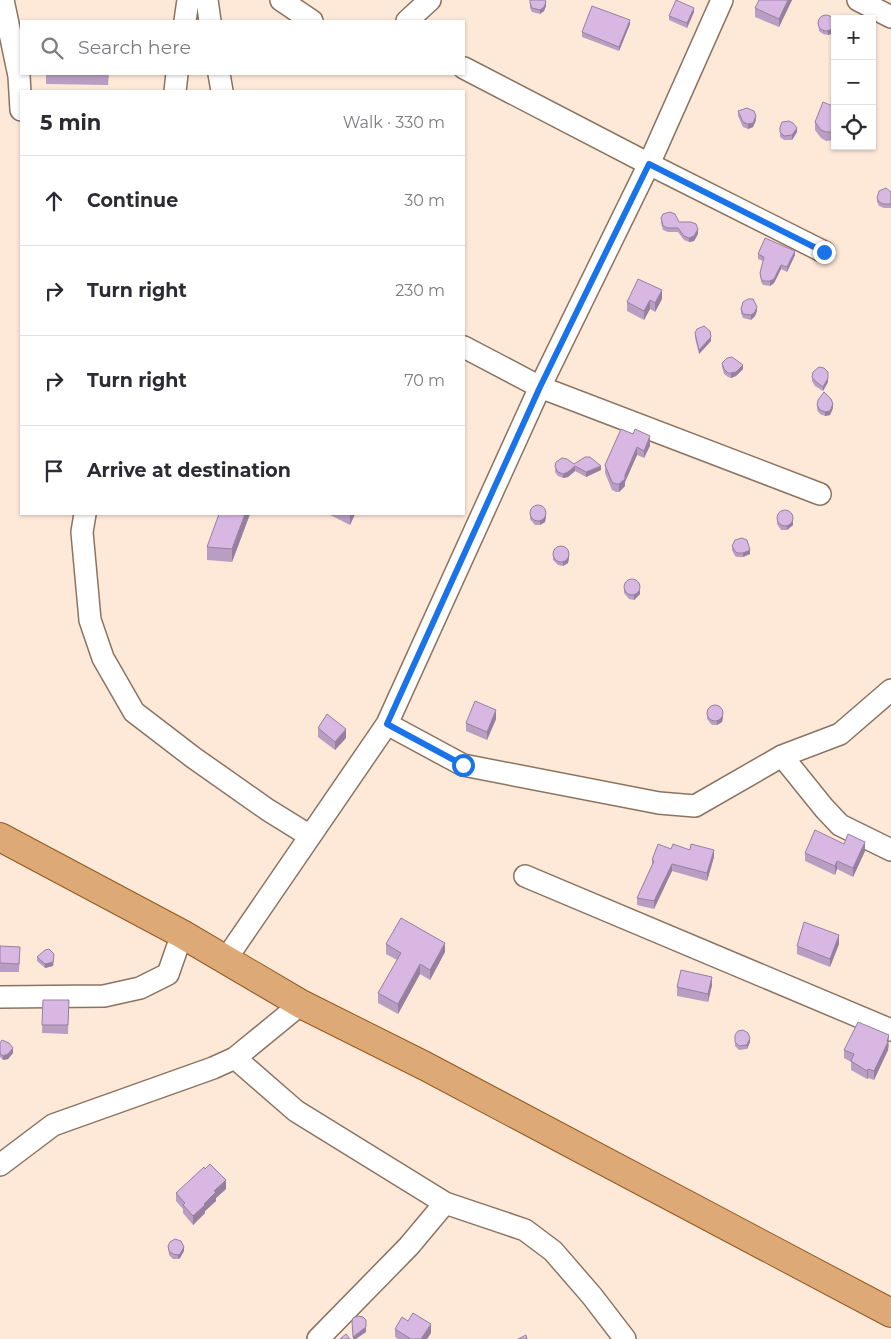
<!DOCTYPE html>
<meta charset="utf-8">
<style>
body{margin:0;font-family:Montserrat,sans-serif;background:#f2f2f3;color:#2b2b33}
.controls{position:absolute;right:15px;top:15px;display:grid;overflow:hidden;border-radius:0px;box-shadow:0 1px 4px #0004}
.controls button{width:45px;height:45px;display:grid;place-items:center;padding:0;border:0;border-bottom:1px solid #e1e1e2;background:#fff;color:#2b2b33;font:25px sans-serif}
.stop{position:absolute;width:15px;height:15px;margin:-11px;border:4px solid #1a73e8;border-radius:50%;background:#fff}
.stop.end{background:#1a73e8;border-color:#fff;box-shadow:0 1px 5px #0008}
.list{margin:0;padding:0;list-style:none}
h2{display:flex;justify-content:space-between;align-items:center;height:65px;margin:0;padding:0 20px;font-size:21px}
h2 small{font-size:16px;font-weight:400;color:#7c7c81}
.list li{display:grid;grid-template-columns:32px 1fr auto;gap:15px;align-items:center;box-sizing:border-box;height:90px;padding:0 20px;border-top:1px solid #e1e1e2}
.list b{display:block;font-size:19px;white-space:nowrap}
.list em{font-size:16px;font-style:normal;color:#7c7c81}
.icon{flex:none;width:28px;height:28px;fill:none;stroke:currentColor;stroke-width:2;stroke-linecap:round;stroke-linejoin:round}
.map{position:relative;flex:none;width:891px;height:1339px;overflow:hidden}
.search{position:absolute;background:#fff;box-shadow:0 1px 4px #0004;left:20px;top:20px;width:445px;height:55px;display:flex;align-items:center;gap:12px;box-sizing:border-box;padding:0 18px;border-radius:0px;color:#7c7c81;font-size:19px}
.panel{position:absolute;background:#fff;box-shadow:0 1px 4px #0004;left:20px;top:90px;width:445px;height:425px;border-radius:0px}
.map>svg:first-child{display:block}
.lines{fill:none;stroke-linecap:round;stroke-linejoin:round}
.minor-casing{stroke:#8b7360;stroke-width:24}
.major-casing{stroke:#93581e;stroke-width:30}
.minor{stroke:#fff;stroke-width:21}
.major{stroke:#dda977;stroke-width:28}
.wall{fill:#ba9dc3}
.shaded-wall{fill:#97809f}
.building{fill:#d8b7e3;stroke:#97809f}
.route{stroke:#1a73e8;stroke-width:6}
</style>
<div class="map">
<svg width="891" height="1339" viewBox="0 0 891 1339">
<rect width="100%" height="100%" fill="#fee9d8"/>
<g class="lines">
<defs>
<path id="minor" d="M 3,0 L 19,76 L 21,110
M 207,0 L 210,21
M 281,0 L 312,21
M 858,0 L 891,17
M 185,21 L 188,0
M 407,21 L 430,0
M 464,68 L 649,164 L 824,252
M 219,74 L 222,91
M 175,91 L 177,74
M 464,347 L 540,387 L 820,494
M 85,514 L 82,532 L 90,620 L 103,658 L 134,712 L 194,758 L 268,810 L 310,836
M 387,724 L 463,765 L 659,803 L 695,806 L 782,756 L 840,734 L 891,690
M 782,756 L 824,808 L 840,825 L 891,850
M 525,876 L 891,1030
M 226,959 L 387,724 L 540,387 L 649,164 L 722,0
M 0,997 L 104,996 L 140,988 L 168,974 L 182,934
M 235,1058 L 296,1111 L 445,1203 L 525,1230 L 553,1251 L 592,1296 L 625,1339
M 0,1165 L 53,1125 L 213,1068 L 235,1058 L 301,1004
M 318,1339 L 409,1246 L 445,1203"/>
<path id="major" d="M 0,837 L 182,934 L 301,1004 L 425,1066 L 891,1313"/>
</defs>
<use href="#minor" class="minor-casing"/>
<use href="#major" class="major-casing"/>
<use href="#minor" class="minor"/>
<use href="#major" class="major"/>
</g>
<path class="wall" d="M 530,0 L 546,6 L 544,11 L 540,14 L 532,12 L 530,8 Z
M 792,0 L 779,27 L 755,17 L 755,8 Z
M 694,12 L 687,28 L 669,20 L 669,16 Z
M 818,21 L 834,29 L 831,34 L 828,35 L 823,34 L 819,31 Z
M 630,24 L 619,51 L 582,37 L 582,32 Z
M 46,74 L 109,74 L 108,85 L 46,84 Z
M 835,107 L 835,140 L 826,141 L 821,138 L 815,130 L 815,122 Z
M 738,111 L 756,120 L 753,127 L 748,129 L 743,127 L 738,116 Z
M 780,127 L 797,132 L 792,140 L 784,140 L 780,137 Z
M 891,192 L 891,208 L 884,208 L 879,206 L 877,202 L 877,198 Z
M 661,218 L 679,222 L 698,234 L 694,241 L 689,242 L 684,240 L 678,232 L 668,232 L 663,230 L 661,223 Z
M 758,254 L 795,255 L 787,272 L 781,269 L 774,283 L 770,286 L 763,285 L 761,282 L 760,273 L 763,261 L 758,259 Z
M 662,299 L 655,312 L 650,309 L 644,320 L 627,311 L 627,302 Z
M 741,309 L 757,311 L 755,316 L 751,320 L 743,318 L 741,313 Z
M 695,333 L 711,341 L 699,354 L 695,338 Z
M 722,363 L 743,369 L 736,376 L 731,378 L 728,377 L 724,374 L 722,367 Z
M 812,377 L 828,382 L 823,391 L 815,386 L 812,381 Z
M 817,405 L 833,408 L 830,415 L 825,416 L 820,414 L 817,410 Z
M 621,429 L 650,444 L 644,458 L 637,455 L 625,482 L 625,486 L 619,492 L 616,492 L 612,490 L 605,473 L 605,465 Z
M 574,464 L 601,470 L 586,477 L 575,471 L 568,477 L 563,478 L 558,476 L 555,472 L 555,467 Z
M 250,514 L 232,562 L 207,560 L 207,547 Z
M 328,514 L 355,514 L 350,525 Z
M 530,515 L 546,517 L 545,522 L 540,525 L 535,525 L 530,519 Z
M 777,520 L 793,525 L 787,530 L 781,530 L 777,524 Z
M 732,546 L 750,554 L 743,557 L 737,557 L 735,556 L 732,550 Z
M 553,555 L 569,558 L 568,563 L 563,566 L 558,565 L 553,560 Z
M 624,589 L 640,594 L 634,600 L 629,599 L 624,593 Z
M 707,714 L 723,717 L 722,722 L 717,725 L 712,725 L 707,719 Z
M 496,719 L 487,740 L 466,731 L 466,723 Z
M 318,728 L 346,738 L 335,750 L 318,737 Z
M 844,844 L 865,851 L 853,877 L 837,869 L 835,875 L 805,861 L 805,853 Z
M 671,849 L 690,850 L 714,857 L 707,881 L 672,871 L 654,909 L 637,905 L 637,898 L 652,865 L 652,860 Z
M 386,944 L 445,952 L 430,980 L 420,974 L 398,1014 L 378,1003 L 378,993 L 397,960 L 386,954 Z
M 839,944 L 830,967 L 797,954 L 797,946 Z
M 0,946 L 20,955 L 19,972 L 0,972 Z
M 37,957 L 54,958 L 53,966 L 45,968 L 37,961 Z
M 712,985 L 708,1002 L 677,996 L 677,987 Z
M 43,1000 L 69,1000 L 68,1034 L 42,1033 Z
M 735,1035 L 750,1042 L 747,1049 L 739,1050 L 735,1046 Z
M 0,1043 L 13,1053 L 8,1059 L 3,1060 L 0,1057 Z
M 889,1044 L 888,1050 L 874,1080 L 868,1078 L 867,1079 L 851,1070 L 851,1062 L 844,1058 L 844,1050 Z
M 226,1189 L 216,1198 L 216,1201 L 205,1211 L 205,1213 L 193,1225 L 183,1213 L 183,1209 L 176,1201 L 176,1193 Z
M 168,1246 L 184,1251 L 180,1258 L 178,1259 L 173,1259 L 169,1255 Z
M 408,1321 L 431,1333 L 427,1339 L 398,1339 L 395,1337 L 395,1329 Z"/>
<path class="shaded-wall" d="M 788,0 L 792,0 L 779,27 L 779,19 Z
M 546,2 L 546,6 L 544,11 L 540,14 L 540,10 Z
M 694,8 L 694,12 L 687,28 L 687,23 Z
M 630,20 L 630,24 L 619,51 L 619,47 Z
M 834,25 L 834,29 L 831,34 L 828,35 L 828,30 Z
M 756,116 L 756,120 L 753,127 L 748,129 L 748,124 Z
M 797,128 L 797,132 L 792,140 L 792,135 Z
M 698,229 L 698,234 L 694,241 L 689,242 L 689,238 Z
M 795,251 L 795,255 L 787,272 L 787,267 Z
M 781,265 L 781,269 L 774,283 L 770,286 L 770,281 Z
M 662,290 L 662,299 L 655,312 L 655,303 Z
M 650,300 L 650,309 L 644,320 L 644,311 Z
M 757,307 L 757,311 L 755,316 L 751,320 L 751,315 Z
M 711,337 L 711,341 L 699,354 L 699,350 Z
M 743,365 L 743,369 L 736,376 L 731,378 L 731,373 Z
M 828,378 L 828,382 L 823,391 L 823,387 Z
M 833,404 L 833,408 L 830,415 L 825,416 L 825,412 Z
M 650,436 L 650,446 L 644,458 L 644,451 Z
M 637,447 L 637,455 L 625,482 L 625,486 L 619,492 L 619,484 L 625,475 Z
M 575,466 L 575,471 L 568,477 L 563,478 L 563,474 Z
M 601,466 L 601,470 L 586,477 L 586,472 Z
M 546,513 L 546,517 L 545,522 L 540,525 L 540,521 Z
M 245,514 L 250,514 L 232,562 L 232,549 Z
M 350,514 L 355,514 L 350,525 Z
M 793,521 L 793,525 L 787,530 L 787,526 Z
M 750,550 L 750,554 L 743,557 L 743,553 Z
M 569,553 L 569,558 L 568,563 L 563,566 L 563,562 Z
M 640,590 L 640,594 L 634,600 L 634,595 Z
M 496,710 L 496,719 L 487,740 L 487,732 Z
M 723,713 L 723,717 L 722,722 L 717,725 L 717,721 Z
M 346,729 L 346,738 L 335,750 L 335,742 Z
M 865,842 L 865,851 L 853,877 L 853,868 Z
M 714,850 L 714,857 L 707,881 L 707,873 Z
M 837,861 L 837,869 L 835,875 L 835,866 Z
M 672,864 L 672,871 L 654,909 L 654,901 Z
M 839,935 L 839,944 L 830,967 L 830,959 Z
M 445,943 L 445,952 L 430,980 L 430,970 Z
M 54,954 L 53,966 L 45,968 L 45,964 Z
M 420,964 L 420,974 L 398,1014 L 398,1004 Z
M 712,977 L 712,985 L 708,1002 L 708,994 Z
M 889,1035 L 888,1050 L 874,1080 L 874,1071 Z
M 750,1038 L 750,1042 L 747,1049 L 747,1045 Z
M 13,1048 L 13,1053 L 8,1059 L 3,1060 L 3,1056 Z
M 868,1069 L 868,1078 L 867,1079 L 867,1071 Z
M 226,1180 L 226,1189 L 216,1198 L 216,1201 L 205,1211 L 205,1213 L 193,1225 L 193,1216 L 214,1191 Z
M 184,1247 L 184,1251 L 180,1258 L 178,1259 L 178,1255 Z
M 431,1324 L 431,1333 L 427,1339 L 421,1339 Z
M 366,1327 L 366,1332 L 356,1339 L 353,1339 L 353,1337 Z"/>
<path class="building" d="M 530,0 L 545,0 L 546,2 L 544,7 L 540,10 L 532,8 L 530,3 Z
M 676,0 L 694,8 L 687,23 L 669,16 Z
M 759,0 L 788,0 L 779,19 L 755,8 Z
M 592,6 L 630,20 L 619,47 L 582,32 Z
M818 23a8 8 0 1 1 16 0a8 8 0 1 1-16 0Z
M 823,102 L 835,107 L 835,132 L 826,132 L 821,130 L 815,122 Z
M 747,108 L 754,111 L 756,116 L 753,123 L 748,124 L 743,122 L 738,111 Z
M 789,121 L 793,123 L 797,128 L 792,135 L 784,136 L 780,132 L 780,127 L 782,122 Z
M 886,188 L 891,192 L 891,204 L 884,204 L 879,202 L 877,198 L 879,191 Z
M 670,212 L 675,214 L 679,222 L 691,222 L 696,224 L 698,229 L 694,236 L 689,238 L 684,236 L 678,228 L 668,228 L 663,226 L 661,218 L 663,214 Z
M 765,238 L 795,251 L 787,267 L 781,265 L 774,279 L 770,281 L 763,281 L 761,278 L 760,273 L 764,257 L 758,254 Z
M 638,279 L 662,290 L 655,303 L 650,300 L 644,311 L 627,302 Z
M 748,299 L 753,299 L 757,307 L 755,312 L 751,315 L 743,314 L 741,309 L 743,302 Z
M 704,326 L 710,331 L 711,337 L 699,350 L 695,333 L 697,329 Z
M 732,357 L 743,365 L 736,372 L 731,373 L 728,373 L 724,369 L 722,363 L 727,358 Z
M 819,367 L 824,368 L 828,372 L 828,378 L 823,387 L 815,381 L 812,377 L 813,372 Z
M 824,392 L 831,399 L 833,404 L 830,411 L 825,412 L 820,410 L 817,405 L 818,400 Z
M 621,429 L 633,434 L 635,429 L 650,436 L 644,451 L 637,447 L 625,475 L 625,479 L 619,484 L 616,484 L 612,482 L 605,465 Z
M 585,457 L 590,457 L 601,466 L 586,472 L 575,466 L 568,472 L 563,474 L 558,472 L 555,467 L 556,462 L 562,458 L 567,459 L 574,464 Z
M530 513a8 8 0 1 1 16 0a8 8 0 1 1-16 0Z
M777 518a8 8 0 1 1 16 0a8 8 0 1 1-16 0Z
M 219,514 L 245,514 L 232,549 L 207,547 Z
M 742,538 L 747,540 L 750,550 L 743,553 L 737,553 L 735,551 L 732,546 L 735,540 Z
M553 554a8 8 0 1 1 16 0a8 8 0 1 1-16 0Z
M624 587a8 8 0 1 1 16 0a8 8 0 1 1-16 0Z
M 475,701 L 496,710 L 487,732 L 466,723 Z
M707 713a8 8 0 1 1 16 0a8 8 0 1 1-16 0Z
M 327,714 L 346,729 L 335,742 L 318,728 Z
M 815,830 L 844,844 L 848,834 L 865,842 L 853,868 L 837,861 L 835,866 L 805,853 Z
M 658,844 L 671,849 L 673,844 L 690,850 L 691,844 L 714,850 L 707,873 L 672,864 L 654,901 L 637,898 L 654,861 L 652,860 Z
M 401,918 L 445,943 L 430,970 L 420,964 L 398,1004 L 378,993 L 401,953 L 386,944 Z
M 804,922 L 839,935 L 830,959 L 797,946 Z
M 0,946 L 20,947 L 19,964 L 0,963 Z
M 49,949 L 54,954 L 53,962 L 45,964 L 37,957 L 45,950 Z
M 681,970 L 712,977 L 708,994 L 677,987 Z
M 43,1000 L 69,1000 L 68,1025 L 42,1025 Z
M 858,1022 L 889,1035 L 887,1041 L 888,1042 L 874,1071 L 868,1069 L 867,1071 L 851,1061 L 854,1054 L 844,1050 Z
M 743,1030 L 748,1033 L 750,1038 L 747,1045 L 739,1046 L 735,1042 L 735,1035 L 738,1031 Z
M 2,1040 L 9,1043 L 13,1048 L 8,1054 L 3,1056 L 0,1053 L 0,1043 Z
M 210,1164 L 226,1180 L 214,1191 L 216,1192 L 204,1204 L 205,1205 L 193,1216 L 183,1205 L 185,1203 L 176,1193 L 204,1167 L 205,1169 Z
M 175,1239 L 181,1241 L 184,1247 L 180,1254 L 178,1255 L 173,1254 L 169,1251 L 168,1246 L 170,1242 Z
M 413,1313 L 431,1324 L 421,1339 L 411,1339 L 395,1329 L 402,1317 L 408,1321 Z
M 358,1316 L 363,1317 L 366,1320 L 366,1327 L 353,1337 L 352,1321 L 353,1318 Z
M 346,1334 L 350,1339 L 340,1339 Z
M 526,1335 L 527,1339 L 518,1339 Z"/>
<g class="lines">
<path class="route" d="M 463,765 L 387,724 L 540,387 L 649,164 L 824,252"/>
</g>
</svg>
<div class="controls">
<button>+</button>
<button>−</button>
<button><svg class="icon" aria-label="locate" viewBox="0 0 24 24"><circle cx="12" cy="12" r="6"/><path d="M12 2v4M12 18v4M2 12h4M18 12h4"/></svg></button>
</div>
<div class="stop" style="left:463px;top:765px"></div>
<div class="stop end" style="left:824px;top:252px"></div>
<div class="search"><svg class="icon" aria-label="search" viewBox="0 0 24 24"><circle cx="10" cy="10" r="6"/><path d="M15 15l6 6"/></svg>Search here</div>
<section class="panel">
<h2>5 min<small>Walk · 330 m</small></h2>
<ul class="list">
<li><svg class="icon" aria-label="ahead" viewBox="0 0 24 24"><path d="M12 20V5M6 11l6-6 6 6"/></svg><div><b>Continue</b></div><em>30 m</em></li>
<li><svg class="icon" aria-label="right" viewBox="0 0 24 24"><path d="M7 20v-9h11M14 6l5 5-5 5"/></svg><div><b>Turn right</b></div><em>230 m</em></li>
<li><svg class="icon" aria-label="right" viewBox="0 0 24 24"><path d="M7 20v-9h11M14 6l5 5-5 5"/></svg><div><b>Turn right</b></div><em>70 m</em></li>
<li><svg class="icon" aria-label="arrive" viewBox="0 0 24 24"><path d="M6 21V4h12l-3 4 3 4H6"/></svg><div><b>Arrive at destination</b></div></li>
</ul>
</section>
</div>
